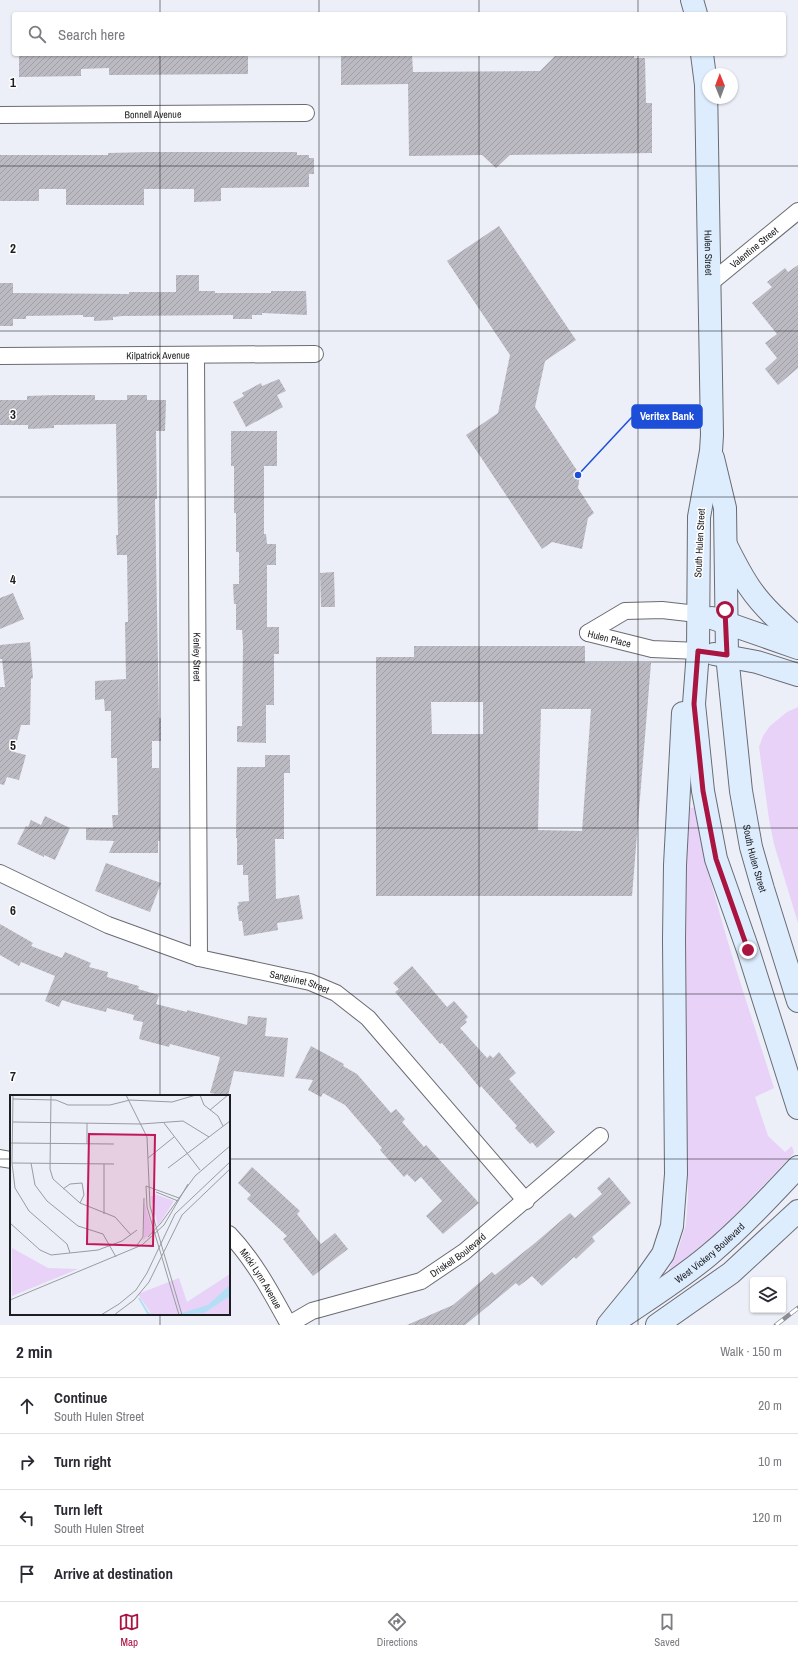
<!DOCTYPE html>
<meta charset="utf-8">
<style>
body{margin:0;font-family:"Archivo Narrow",sans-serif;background:#f7f7f7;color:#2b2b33}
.controls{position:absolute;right:12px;bottom:12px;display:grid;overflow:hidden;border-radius:4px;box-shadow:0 1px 3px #0004}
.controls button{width:36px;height:36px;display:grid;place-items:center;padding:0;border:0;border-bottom:1px solid #e1e1e2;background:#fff;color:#2b2b33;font:20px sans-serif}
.compass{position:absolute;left:702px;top:68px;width:36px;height:36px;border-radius:50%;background:#fff;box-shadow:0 1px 3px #0004;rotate:359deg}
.stop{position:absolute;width:12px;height:12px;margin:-9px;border:3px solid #a91441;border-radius:50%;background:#fff}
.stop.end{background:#a91441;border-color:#fff;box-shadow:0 1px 4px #0008}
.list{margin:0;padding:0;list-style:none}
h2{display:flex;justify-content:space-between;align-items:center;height:52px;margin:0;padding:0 16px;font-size:17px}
h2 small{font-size:13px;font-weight:400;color:#7c7c81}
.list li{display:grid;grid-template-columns:26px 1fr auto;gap:12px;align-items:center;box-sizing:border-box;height:56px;padding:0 16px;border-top:1px solid #e1e1e2}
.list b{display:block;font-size:15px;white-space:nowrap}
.list p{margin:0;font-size:13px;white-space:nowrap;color:#7c7c81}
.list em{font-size:13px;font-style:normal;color:#7c7c81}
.icon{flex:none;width:22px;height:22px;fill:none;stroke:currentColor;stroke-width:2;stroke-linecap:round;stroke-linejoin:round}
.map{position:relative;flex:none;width:798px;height:1325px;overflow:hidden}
.search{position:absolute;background:#fff;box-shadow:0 1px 3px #0004;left:12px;right:12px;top:12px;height:44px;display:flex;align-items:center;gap:10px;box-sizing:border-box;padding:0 14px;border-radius:4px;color:#7c7c81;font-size:15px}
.sheet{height:276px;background:#fff}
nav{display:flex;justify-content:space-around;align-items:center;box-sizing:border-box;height:56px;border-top:1px solid #e1e1e2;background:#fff;font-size:11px;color:#7c7c81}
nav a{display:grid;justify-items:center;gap:2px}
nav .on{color:#a91441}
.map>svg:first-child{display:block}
.grass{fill:#e8d2f7}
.building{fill:url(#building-hatch);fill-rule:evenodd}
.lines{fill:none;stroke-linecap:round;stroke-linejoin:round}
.minor-casing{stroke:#6a6c73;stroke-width:18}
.secondary-casing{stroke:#6a6c73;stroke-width:24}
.minor{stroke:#fff;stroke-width:16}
.secondary{stroke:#ddedfe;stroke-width:22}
.rail-casing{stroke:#8b8d93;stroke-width:4.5}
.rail{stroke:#fff;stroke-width:3;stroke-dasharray:9;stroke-linecap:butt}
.route{stroke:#a91441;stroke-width:5}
.grid{fill:none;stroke:#1d1e21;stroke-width:1;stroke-opacity:0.55}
.labels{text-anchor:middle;stroke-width:3;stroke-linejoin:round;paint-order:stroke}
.street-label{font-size:10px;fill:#1d1e21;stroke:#fff}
.inset-river{fill:none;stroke:#b2dff6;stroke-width:2}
.inset-road{fill:none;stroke:#999ba1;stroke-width:1}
.view{fill:#c2185b;fill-opacity:0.15;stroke:#c2185b;stroke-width:2}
.inset-edge{fill:none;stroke:#1d1e21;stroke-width:2}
.grid-label{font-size:13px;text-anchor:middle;font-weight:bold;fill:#1d1e21;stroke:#fff;stroke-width:3;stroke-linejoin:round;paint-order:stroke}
.leader{fill:none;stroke:#1d4ed8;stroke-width:1.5}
.callout-dot{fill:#1d4ed8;stroke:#fff;stroke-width:1.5}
.callout{fill:#1d4ed8;stroke:#1d4ed8;stroke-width:1.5}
.callout-label{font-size:11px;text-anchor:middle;font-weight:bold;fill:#fff}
</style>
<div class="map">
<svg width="798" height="1325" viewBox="0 0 798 1325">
<defs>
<pattern id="building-hatch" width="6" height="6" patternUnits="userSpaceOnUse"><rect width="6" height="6" fill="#bbbac2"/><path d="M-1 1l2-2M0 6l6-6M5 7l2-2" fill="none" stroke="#a09fa6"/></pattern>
</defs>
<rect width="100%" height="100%" fill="#eceff7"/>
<path class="grass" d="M 798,707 L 798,923 L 774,844 L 769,819 L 759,747 L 763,736 L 770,726 L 787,712 Z
M 685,807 L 694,808 C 713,904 745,996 774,1088 L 755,1097 L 768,1136 L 785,1152 L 792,1146 L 794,1153 L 716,1235 L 667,1274 L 678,1250 L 686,1224 L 688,1195 L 681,877 Z"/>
<path class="building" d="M 19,54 L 248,54 L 248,74 L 109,75 L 109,68 L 81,69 L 81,76 L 19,77 Z
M 341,54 L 412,54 L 413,72 L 540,71 L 557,54 L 634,54 L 634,58 L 645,58 L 646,103 L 652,103 L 652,153 L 510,155 L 496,168 L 482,155 L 409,156 L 408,84 L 341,85 Z
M 149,152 L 297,152 L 297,155 L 309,155 L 309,158 L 314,158 L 314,174 L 309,174 L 309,187 L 221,188 L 221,201 L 194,202 L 194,189 L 144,189 L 144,205 L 66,205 L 66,189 L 39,189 L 39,201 L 0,201 L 0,155 L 108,155 L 108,153 Z
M 499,226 L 576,340 L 545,361 L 535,407 L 580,475 L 578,488 L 594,513 L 588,518 L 582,549 L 552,542 L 542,549 L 466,435 L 498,413 L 510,355 L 447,261 Z
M 798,265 L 798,368 L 778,385 L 765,369 L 777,358 L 765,343 L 777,334 L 752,303 L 772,287 L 767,282 L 785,268 L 788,272 Z
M 176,275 L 199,275 L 199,291 L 215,291 L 215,293 L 271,293 L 271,291 L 306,291 L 307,315 L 262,313 L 262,315 L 252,315 L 252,319 L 233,319 L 233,315 L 122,316 L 113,317 L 113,320 L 94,321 L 94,317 L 83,317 L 83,315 L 26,316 L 26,319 L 13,319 L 13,326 L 0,326 L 0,283 L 13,283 L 13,293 L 129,294 L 129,292 L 176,292 Z
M 279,379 L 286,391 L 277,395 L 283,407 L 246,427 L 233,402 L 244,396 L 242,393 L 261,383 L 262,386 Z
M 55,395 L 95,395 L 95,400 L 127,400 L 127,395 L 147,395 L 147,400 L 166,400 L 165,431 L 156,431 L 157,499 L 155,499 L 159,718 L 161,718 L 161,741 L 152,741 L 152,768 L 159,768 L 160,841 L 158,841 L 158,853 L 109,853 L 114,841 L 86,840 L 86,828 L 113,828 L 112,815 L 118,815 L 117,758 L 111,758 L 111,711 L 105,711 L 104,699 L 95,700 L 95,681 L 126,679 L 125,622 L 128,622 L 127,555 L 117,555 L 116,535 L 118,535 L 116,424 L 54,425 L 54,428 L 28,429 L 28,425 L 0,425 L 0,400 L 27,400 L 27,396 Z
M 231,431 L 277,431 L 277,466 L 264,466 L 264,534 L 266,534 L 267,544 L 276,544 L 276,565 L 267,565 L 267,627 L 279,627 L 279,654 L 274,654 L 274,705 L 266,705 L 266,743 L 237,742 L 237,726 L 242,726 L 243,644 L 242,630 L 236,630 L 236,604 L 234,604 L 233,584 L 239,584 L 239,552 L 236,552 L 236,513 L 234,513 L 234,466 L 231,466 Z
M 334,572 L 335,607 L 321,607 L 320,573 Z
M 13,593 L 24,619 L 0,629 L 0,598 Z
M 30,642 L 33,678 L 31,679 L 30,725 L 21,725 L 14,752 L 26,755 L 19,780 L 7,777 L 4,785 L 0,784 L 0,687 L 5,687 L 2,659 L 0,659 L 0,645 Z
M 414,646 L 585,646 L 585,663 L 651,663 L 632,896 L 376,896 L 376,657 L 414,657 ZM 431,702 L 483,702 L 483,734 L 432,734 ZM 541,709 L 591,709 L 582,831 L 538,830 Z
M 265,755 L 290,755 L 290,773 L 284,773 L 284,839 L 275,839 L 276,899 L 299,895 L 303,919 L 277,923 L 278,930 L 244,936 L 242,921 L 239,921 L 237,906 L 239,905 L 238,902 L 249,901 L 248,875 L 243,875 L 243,865 L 237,865 L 237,838 L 236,838 L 237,767 L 265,767 Z
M 45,816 L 70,828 L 55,860 L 44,855 L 44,857 L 17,844 L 26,826 L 28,827 L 31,820 L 41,825 Z
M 106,863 L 161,883 L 150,912 L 95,891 Z
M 0,924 L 33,943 L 31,946 L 62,958 L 65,952 L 91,963 L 89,967 L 108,972 L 107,977 L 139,986 L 138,989 L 159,995 L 156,1004 L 187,1012 L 187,1010 L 247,1025 L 248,1016 L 267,1018 L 265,1036 L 288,1038 L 284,1077 L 234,1071 L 228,1096 L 210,1093 L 220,1057 L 170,1044 L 169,1047 L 139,1039 L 143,1022 L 133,1020 L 134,1015 L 107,1008 L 106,1012 L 74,1004 L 62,1000 L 59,1007 L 45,1001 L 55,976 L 21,962 L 19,966 L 0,955 Z
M 412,966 L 447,1007 L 454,1001 L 463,1011 L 468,1017 L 465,1020 L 467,1022 L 460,1028 L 487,1058 L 490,1055 L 493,1058 L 499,1052 L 516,1073 L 509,1079 L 555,1132 L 537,1148 L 532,1142 L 530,1144 L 515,1128 L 517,1126 L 481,1086 L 480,1088 L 461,1065 L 442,1043 L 440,1044 L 395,992 L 399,989 L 393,983 Z
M 311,1046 L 344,1064 L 343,1066 L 357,1074 L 391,1113 L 396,1109 L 405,1119 L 402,1122 L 424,1147 L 426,1145 L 479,1203 L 443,1234 L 426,1216 L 442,1201 L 421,1177 L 415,1182 L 407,1174 L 404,1177 L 380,1150 L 382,1148 L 345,1105 L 323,1093 L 321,1097 L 308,1090 L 313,1080 L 295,1078 Z
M 252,1167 L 300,1211 L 297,1214 L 321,1244 L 335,1233 L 348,1249 L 313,1276 L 283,1239 L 287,1236 L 247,1199 L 251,1195 L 238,1183 Z
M 609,1177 L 631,1203 L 592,1237 L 595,1241 L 576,1259 L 574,1257 L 542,1286 L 532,1276 L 519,1286 L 516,1283 L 465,1325 L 407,1325 L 453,1305 L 492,1272 L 495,1275 L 535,1243 L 570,1213 L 575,1218 L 602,1194 L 597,1188 Z"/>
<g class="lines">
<defs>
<g id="minor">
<path id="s1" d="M 0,115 L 306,113"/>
<path id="s2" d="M 709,284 L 798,211"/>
<path id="s3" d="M 196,355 L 199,958"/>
<path id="s4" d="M 0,356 L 315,354"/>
<path d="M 588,633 L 625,611 L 662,610 L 697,614"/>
<path id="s5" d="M 588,633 L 652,649 L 698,651"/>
<path id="s6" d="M 0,873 L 108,925 L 199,958 L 310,982 L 336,993 L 368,1018 L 526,1201"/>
<path d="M 0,1158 L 11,1160"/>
<path id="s7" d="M 229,1234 C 254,1260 272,1294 289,1325"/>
<path id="s8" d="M 288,1325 L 312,1311 L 421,1281 L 464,1252 L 600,1136"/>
</g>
<g id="secondary">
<path d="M 692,0 L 696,14"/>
<path id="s9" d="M 702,54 L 706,85 L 712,435 L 711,451 L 699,517 L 698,651 L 694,704 L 703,791 L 716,859 L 748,950 L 798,1108"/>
<path id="s10" d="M 713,458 L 725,508 L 727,655 L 741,791 L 751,847 L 763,889 L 798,1001"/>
<path d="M 726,545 C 733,559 741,575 750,588 C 763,607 781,623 798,638"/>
<path d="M 712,618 L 798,648"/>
<path d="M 714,654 L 757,662 L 798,675"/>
<path id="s11" d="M 625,1315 C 653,1296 683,1277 709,1255 C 741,1228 770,1197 798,1167"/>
<path d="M 608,1325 L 644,1281 L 663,1254 L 672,1226 L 676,1174 L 674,939 L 675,865 L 683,713"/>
<path d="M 657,1325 L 731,1273 L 798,1211"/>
</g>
</defs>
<use href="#minor" class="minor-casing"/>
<use href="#secondary" class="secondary-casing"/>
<use href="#minor" class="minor"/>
<use href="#secondary" class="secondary"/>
<defs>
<path id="rail" d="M 776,1325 L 798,1308"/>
</defs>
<use href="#rail" class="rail-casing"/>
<use href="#rail" class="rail"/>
</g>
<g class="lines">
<path class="route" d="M 725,610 L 727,655 L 698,651 L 694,704 L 703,791 L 716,859 L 748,950"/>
</g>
<path class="grid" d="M 160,0 L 160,14M 319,0 L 319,14M 479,0 L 479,14M 638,0 L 638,14M 160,54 L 160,1096M 319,54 L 319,1325M 479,54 L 479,1325M 638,54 L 638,1325M 0,166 L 798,166M 0,331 L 798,331M 0,497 L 798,497M 0,662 L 798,662M 0,828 L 798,828M 0,994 L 798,994M 0,1159 L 11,1159M 229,1159 L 798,1159M 160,1314 L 160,1325"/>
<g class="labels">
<g class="street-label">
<text dy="4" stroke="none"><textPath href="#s1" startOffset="153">Bonnell Avenue</textPath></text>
<text dy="4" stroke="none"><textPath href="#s2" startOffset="58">Valentine Street</textPath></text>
<text dy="4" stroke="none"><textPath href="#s9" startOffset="199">Hulen Street</textPath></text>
<text dy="4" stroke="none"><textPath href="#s4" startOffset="158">Kilpatrick Avenue</textPath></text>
<text transform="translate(699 543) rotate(-87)" y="4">South Hulen Street</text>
<text dy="4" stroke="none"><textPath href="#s5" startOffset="22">Hulen Place</textPath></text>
<text dy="4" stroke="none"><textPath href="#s3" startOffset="302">Kenley Street</textPath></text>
<text dy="4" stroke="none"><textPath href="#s10" startOffset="404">South Hulen Street</textPath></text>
<text dy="4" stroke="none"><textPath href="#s6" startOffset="320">Sanguinet Street</textPath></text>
<text dy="4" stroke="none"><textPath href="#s11" startOffset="105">West Vickery Boulevard</textPath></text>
<text dy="4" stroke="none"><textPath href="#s8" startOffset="186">Driskell Boulevard</textPath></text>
<text dy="4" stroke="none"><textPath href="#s7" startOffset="55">Micki Lynn Avenue</textPath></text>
</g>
</g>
<g transform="translate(10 1095)">
<rect width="220" height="220" fill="#eceff7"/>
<path d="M 145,99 L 164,106 L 148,131 L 141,102 ZM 134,107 L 143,136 L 132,146 L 134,142 ZM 220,179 L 220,220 L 137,220 L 140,217 L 128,199 L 169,183 L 177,207 Z" fill="#e8d2f7"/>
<path d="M 2,153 L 38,173 L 68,174 L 2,201 Z" fill="#e8d2f7"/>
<path d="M 220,190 L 220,201 L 194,218 L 165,220 L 198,210 Z" fill="#b2dff6"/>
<path class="inset-river" d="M 129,203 L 139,220"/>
<path class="inset-road" d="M 3,0 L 2,68 L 5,93 L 19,116 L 57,149 L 60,158M 41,0 L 40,74 L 43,84 L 70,108 L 105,122 L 121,140M 116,0 L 137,42 L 140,111 L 172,220M 190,0 L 194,10 L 208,21 L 213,31M 3,4 L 46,5 L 58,10 L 100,10 L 120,5 L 162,7 L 186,0M 200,15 L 218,0M 3,27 L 131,29 L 173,26 L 199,42M 77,28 L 77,49M 154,28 L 190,75M 0,48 L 104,49M 138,63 L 164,42M 2,68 L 104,69M 21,68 L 25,90 L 37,106 L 68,131 L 93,139 L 106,162M 158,73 L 220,26M 136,91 L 137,112 L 169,220M 136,91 L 169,103M 53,94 L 60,89 L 72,88 L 74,100 L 70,108M 146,97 L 168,106M 94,119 L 94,69M 0,128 L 30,155 L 41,160 L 88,155 L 112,146 L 127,135M 138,142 L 151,128 L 185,81 L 220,51M 127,150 L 133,142 L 134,103M 0,205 L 132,150 L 154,130 L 178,89M 91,220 L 109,209 L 126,195 L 137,178 L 165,119 L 220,67M 104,220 L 124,205 L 139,187 L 172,120 L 220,74"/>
<path class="view" d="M 79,39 L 145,40 L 143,151 L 77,149 Z"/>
<rect width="220" height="220" class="inset-edge"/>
</g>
<g class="grid-label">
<text x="13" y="87">1</text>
<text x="13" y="253">2</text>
<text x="13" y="419">3</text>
<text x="13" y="584">4</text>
<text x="13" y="750">5</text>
<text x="13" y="915">6</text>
<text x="13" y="1081">7</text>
</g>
<path class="leader" d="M578 475L632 417"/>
<circle class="callout-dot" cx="578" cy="475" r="4"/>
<rect class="callout" x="632" y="405" width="70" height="23" rx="4"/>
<g class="callout-label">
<text x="667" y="420">Veritex Bank</text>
</g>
</svg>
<div class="controls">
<button><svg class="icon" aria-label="layers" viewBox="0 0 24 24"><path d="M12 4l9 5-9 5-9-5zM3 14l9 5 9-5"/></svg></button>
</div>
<svg class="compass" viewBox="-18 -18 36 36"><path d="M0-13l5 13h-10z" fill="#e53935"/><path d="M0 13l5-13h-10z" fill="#7c7c81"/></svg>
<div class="stop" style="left:725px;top:610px"></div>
<div class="stop end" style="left:748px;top:950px"></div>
<div class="search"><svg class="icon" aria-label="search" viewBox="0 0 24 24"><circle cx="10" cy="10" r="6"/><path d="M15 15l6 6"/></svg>Search here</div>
</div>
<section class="sheet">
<h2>2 min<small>Walk · 150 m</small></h2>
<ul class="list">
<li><svg class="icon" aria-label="ahead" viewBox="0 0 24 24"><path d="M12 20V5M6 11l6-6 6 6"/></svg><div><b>Continue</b><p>South Hulen Street</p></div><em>20 m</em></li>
<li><svg class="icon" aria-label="right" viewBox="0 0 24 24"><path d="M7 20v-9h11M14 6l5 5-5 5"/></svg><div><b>Turn right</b></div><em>10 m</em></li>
<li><svg class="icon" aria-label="left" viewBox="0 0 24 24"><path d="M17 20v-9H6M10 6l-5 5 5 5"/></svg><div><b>Turn left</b><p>South Hulen Street</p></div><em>120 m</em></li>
<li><svg class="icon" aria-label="arrive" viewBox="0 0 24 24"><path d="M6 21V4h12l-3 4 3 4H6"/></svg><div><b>Arrive at destination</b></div></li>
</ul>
</section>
<nav>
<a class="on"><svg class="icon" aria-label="map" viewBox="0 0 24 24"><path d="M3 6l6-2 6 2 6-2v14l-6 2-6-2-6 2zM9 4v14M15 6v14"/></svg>Map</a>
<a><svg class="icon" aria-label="directions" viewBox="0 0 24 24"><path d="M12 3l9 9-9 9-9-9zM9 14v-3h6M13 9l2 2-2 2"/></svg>Directions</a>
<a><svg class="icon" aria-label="saved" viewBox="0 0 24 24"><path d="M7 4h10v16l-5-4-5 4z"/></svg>Saved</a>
</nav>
